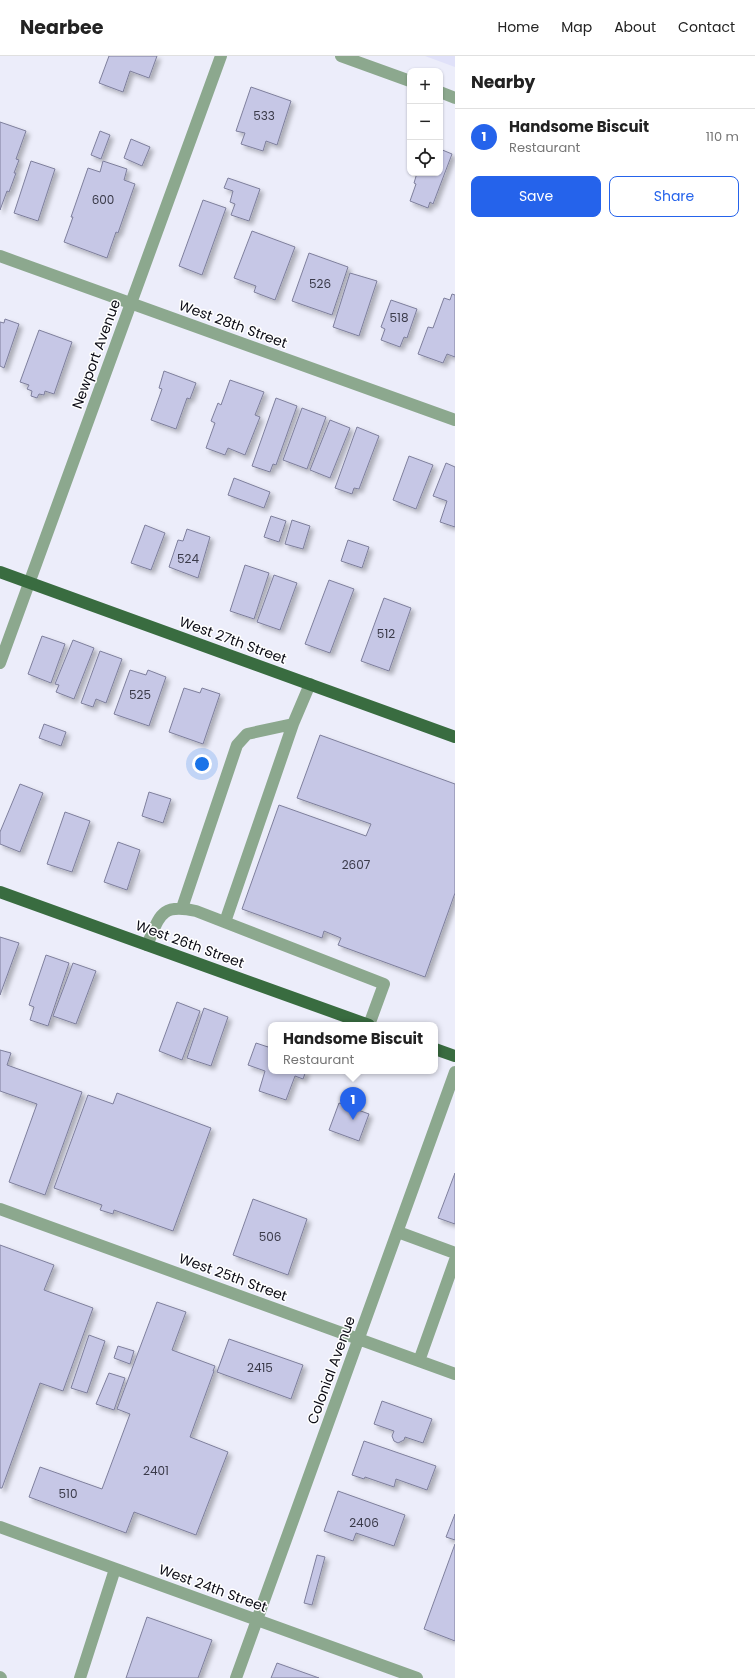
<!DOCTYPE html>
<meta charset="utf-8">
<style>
body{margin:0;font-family:Poppins,sans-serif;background:#f2f2f2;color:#222}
.controls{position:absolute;right:12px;top:12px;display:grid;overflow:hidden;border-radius:8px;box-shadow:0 1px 3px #0004}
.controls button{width:36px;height:36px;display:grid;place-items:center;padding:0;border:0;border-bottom:1px solid #e0e0e0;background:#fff;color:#222;font:20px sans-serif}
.you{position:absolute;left:202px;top:708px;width:14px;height:14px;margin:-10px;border:3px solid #fff;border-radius:50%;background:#1a73e8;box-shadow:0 0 0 6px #1a73e833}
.badge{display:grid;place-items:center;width:26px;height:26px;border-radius:50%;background:#2563eb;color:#fff;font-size:13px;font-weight:700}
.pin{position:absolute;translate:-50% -33px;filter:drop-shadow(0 1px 2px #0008)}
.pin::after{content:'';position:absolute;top:21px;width:14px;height:12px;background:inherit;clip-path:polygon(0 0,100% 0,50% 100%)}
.popup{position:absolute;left:268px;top:966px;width:170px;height:52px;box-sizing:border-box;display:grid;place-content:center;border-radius:8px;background:#fff;filter:drop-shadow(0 1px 3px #0005);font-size:13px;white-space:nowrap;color:#767676}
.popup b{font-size:15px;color:#222}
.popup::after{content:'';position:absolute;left:50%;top:100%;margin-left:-8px;border:8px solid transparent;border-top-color:#fff}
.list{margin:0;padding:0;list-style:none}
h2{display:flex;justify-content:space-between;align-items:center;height:52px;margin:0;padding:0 16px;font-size:17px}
h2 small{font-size:13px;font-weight:400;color:#767676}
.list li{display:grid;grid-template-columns:26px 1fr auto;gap:12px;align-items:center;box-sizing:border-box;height:56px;padding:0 16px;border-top:1px solid #e0e0e0}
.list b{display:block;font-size:15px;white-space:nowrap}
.list p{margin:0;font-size:13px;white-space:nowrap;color:#767676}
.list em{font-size:13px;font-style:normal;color:#767676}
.actions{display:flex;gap:8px;padding:12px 16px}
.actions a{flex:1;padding:9px 0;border:1px solid #2563eb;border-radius:8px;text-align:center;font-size:14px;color:#2563eb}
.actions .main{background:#2563eb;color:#fff}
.icon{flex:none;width:22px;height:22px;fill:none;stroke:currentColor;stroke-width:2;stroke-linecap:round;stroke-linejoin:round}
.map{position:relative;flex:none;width:455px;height:1622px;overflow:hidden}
header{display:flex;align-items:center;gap:24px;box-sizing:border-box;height:56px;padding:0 20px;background:#fff;border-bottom:1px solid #e0e0e0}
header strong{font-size:19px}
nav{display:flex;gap:22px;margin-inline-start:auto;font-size:14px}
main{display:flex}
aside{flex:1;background:#fff}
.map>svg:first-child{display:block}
.built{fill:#e0e1f9}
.building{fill:#c6c7e6;stroke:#7e7f9c;filter:url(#shadow)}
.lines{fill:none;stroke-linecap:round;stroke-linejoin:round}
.minor{stroke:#8ca88e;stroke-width:12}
.major{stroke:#396c40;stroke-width:12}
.labels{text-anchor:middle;stroke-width:3;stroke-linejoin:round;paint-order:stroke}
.number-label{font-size:12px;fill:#3a3a49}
.street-label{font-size:14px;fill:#0b0b15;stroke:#fff}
</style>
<header>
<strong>Nearbee</strong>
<nav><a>Home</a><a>Map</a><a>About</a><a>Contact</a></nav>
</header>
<main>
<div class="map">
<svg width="455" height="1622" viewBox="0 0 455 1622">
<defs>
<filter id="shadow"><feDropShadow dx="3.5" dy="3.5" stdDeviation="2" flood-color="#0004"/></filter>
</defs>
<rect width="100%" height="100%" fill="#ecedfa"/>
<path class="built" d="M 425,0 L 455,0 L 455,11 Z"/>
<path class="building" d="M 109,0 L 157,0 L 149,22 L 130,15 L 123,36 L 99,27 Z
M 251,31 L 291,45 L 277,89 L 266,85 L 263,95 L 241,88 L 245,77 L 236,75 Z
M 0,66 L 26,75 L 16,103 L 19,104 L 14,117 L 16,117 L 9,136 L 7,135 L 0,154 Z
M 100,75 L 110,79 L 101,103 L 91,99 Z
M 131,83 L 150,91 L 142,110 L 124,102 Z
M 440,93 L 452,98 L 433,148 L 430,146 L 428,152 L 410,145 L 416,128 L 414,127 L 417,117 L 440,117 Z
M 31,105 L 55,113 L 38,165 L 14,157 Z
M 103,105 L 127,113 L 124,124 L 135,128 L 118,177 L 116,176 L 107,202 L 64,186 L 73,161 L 71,161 L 88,112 L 100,116 Z
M 228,122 L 260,133 L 249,165 L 231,159 L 235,148 L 230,146 L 233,135 L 224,132 Z
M 203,144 L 226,152 L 202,219 L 179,210 Z
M 252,175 L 295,191 L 275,244 L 254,236 L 256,230 L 234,222 Z
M 309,197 L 348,211 L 332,259 L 292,245 Z
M 350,217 L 377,225 L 359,280 L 333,271 Z
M 452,238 L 455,239 L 455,301 L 447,298 L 443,307 L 418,298 L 428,271 L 433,272 L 444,242 L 450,244 Z
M 391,244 L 417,253 L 407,282 L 404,281 L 400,291 L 381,284 L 385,273 L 381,271 Z
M 5,263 L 19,268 L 4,312 L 0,310 L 0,266 L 4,267 Z
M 39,274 L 72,286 L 54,338 L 45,335 L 44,339 L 39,338 L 37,342 L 31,340 L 32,335 L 27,333 L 29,329 L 20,326 Z
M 164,315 L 196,327 L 190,343 L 187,342 L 176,373 L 151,364 L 162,333 L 159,332 Z
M 230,324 L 264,336 L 255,359 L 260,361 L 245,399 L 228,392 L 225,399 L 206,392 L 215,367 L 211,365 L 218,347 L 221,349 Z
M 276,342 L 297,350 L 276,409 L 273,408 L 270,416 L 252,410 Z
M 302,352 L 326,361 L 307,413 L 283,404 Z
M 330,364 L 350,372 L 330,422 L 310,414 Z
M 357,371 L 379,380 L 359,433 L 354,432 L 352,438 L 335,432 Z
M 409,400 L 433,409 L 416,453 L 393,444 Z
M 446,407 L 455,411 L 455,471 L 440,466 L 447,445 L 433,440 Z
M 234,422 L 270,436 L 264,452 L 228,439 Z
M 271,460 L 286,465 L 279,486 L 264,481 Z
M 292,464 L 310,470 L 303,493 L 285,488 Z
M 145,469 L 165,477 L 151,514 L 131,507 Z
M 187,473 L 210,481 L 198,522 L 169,511 L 178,484 L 183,485 Z
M 348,484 L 369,491 L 362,512 L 341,505 Z
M 245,509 L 269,517 L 254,563 L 230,555 Z
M 274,519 L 297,527 L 280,574 L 257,566 Z
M 329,524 L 354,533 L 330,597 L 305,588 Z
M 384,542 L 411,552 L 389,615 L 361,605 Z
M 42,580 L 65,588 L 51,627 L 28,618 Z
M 73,584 L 94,592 L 74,643 L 56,636 L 59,629 L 55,628 Z
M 100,595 L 122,603 L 106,647 L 96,643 L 93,651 L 81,647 Z
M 130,614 L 146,619 L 148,614 L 166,621 L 149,670 L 114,658 Z
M 184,632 L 200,637 L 202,632 L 220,638 L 203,688 L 169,676 Z
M 44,668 L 66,676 L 61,690 L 39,682 Z
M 320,679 L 455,728 L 455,837 L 425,921 L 338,889 L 341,882 L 324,875 L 322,882 L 242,853 L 279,749 L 366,780 L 371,768 L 297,742 Z
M 20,728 L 43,737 L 20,796 L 0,788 L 0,776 Z
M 149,736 L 171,743 L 163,767 L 142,760 Z
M 65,756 L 90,765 L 72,816 L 47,808 Z
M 118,786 L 140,794 L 127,834 L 104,826 Z
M 0,881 L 19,887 L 0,939 Z
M 46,899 L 69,907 L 48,970 L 30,964 L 34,951 L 29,949 Z
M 73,907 L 96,915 L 76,968 L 53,960 Z
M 177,946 L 200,955 L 182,1004 L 159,995 Z
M 204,952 L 228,961 L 211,1010 L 187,1002 Z
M 271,983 L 271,1015 L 306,1015 L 303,1023 L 295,1020 L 286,1044 L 259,1035 L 265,1015 L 248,1009 L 256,987 L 268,991 Z
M 0,994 L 11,997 L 7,1009 L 82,1036 L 45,1139 L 9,1126 L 37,1048 L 0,1035 Z
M 117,1037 L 211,1072 L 173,1175 L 114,1154 L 113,1158 L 100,1154 L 102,1149 L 54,1132 L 88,1039 L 113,1048 Z
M 339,1047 L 369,1058 L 359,1085 L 329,1074 Z
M 455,1117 L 455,1168 L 438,1162 Z
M 253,1143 L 307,1163 L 288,1219 L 233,1199 Z
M 0,1189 L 54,1209 L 44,1234 L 93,1252 L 63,1335 L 40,1327 L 2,1432 L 0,1432 Z
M 157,1246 L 186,1256 L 172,1294 L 215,1310 L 213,1315 L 214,1315 L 190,1381 L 228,1396 L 196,1479 L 134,1456 L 126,1477 L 29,1441 L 40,1411 L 102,1433 L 130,1358 L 117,1353 Z
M 89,1279 L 105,1285 L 87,1337 L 71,1332 Z
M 229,1283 L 303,1309 L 291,1343 L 217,1316 Z
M 118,1290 L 134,1295 L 130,1308 L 114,1302 Z
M 109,1317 L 125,1322 L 114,1354 L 96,1348 Z
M 382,1345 L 432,1363 L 423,1387 L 405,1381 L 404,1384 L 398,1387 L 394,1385 L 392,1380 L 394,1375 L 374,1368 Z
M 364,1385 L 436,1410 L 427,1434 L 396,1423 L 394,1431 L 365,1421 L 364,1423 L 352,1419 Z
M 338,1435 L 405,1459 L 394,1490 L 356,1477 L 353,1485 L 324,1475 Z
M 455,1458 L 455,1484 L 446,1481 Z
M 455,1488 L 455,1585 L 424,1573 Z
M 317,1499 L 325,1501 L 312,1549 L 304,1547 Z
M 147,1561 L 212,1584 L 198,1622 L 126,1622 Z
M 277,1607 L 319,1622 L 271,1622 Z"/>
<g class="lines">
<path class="minor" d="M 341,0 L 410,25
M 440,36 L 455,42
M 0,200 L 455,364
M 0,607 L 221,0
M 182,852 L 237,689 L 247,678 L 293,668
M 225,866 L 293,668 L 310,628
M 147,889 C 160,860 160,847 196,855 L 384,928 L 369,969
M 0,1153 L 455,1318
M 398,1176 L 455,1197
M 419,1305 L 455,1204
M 0,1471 L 417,1622
M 0,1621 L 1,1622
M 80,1622 L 115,1513
M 236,1622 L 455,1016"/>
<path class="major" d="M 0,516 L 455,681
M 0,836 L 369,969
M 435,993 L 455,1000"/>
</g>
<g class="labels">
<g class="number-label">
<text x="264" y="64">533</text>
<text x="103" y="148">600</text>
<text x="320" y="232">526</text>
<text x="399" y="266">518</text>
<text x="188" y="507">524</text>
<text x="386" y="582">512</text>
<text x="140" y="643">525</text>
<text x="356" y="813">2607</text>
<text x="270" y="1185">506</text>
<text x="260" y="1316">2415</text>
<text x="156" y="1419">2401</text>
<text x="68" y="1442">510</text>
<text x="364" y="1471">2406</text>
</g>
<g class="street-label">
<text transform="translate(233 268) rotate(20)" y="5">West 28th Street</text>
<text transform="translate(96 298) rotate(-70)" y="5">Newport Avenue</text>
<text transform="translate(233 584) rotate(20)" y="5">West 27th Street</text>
<text transform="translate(190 888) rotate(20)" y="5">West 26th Street</text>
<text transform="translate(233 1221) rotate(20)" y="5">West 25th Street</text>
<text transform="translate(331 1314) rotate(-70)" y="5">Colonial Avenue</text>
<text transform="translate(213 1532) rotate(20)" y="5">West 24th Street</text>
</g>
</g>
</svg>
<div class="controls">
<button>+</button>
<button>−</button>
<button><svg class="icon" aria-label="locate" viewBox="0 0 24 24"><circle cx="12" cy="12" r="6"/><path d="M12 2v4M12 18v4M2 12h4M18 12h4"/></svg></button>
</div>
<div class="you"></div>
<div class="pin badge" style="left:353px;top:1064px">1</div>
<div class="popup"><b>Handsome Biscuit</b>Restaurant</div>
</div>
<aside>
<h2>Nearby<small></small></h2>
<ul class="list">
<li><span class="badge">1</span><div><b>Handsome Biscuit</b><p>Restaurant</p></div><em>110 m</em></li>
</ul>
<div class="actions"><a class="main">Save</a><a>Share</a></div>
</aside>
</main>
